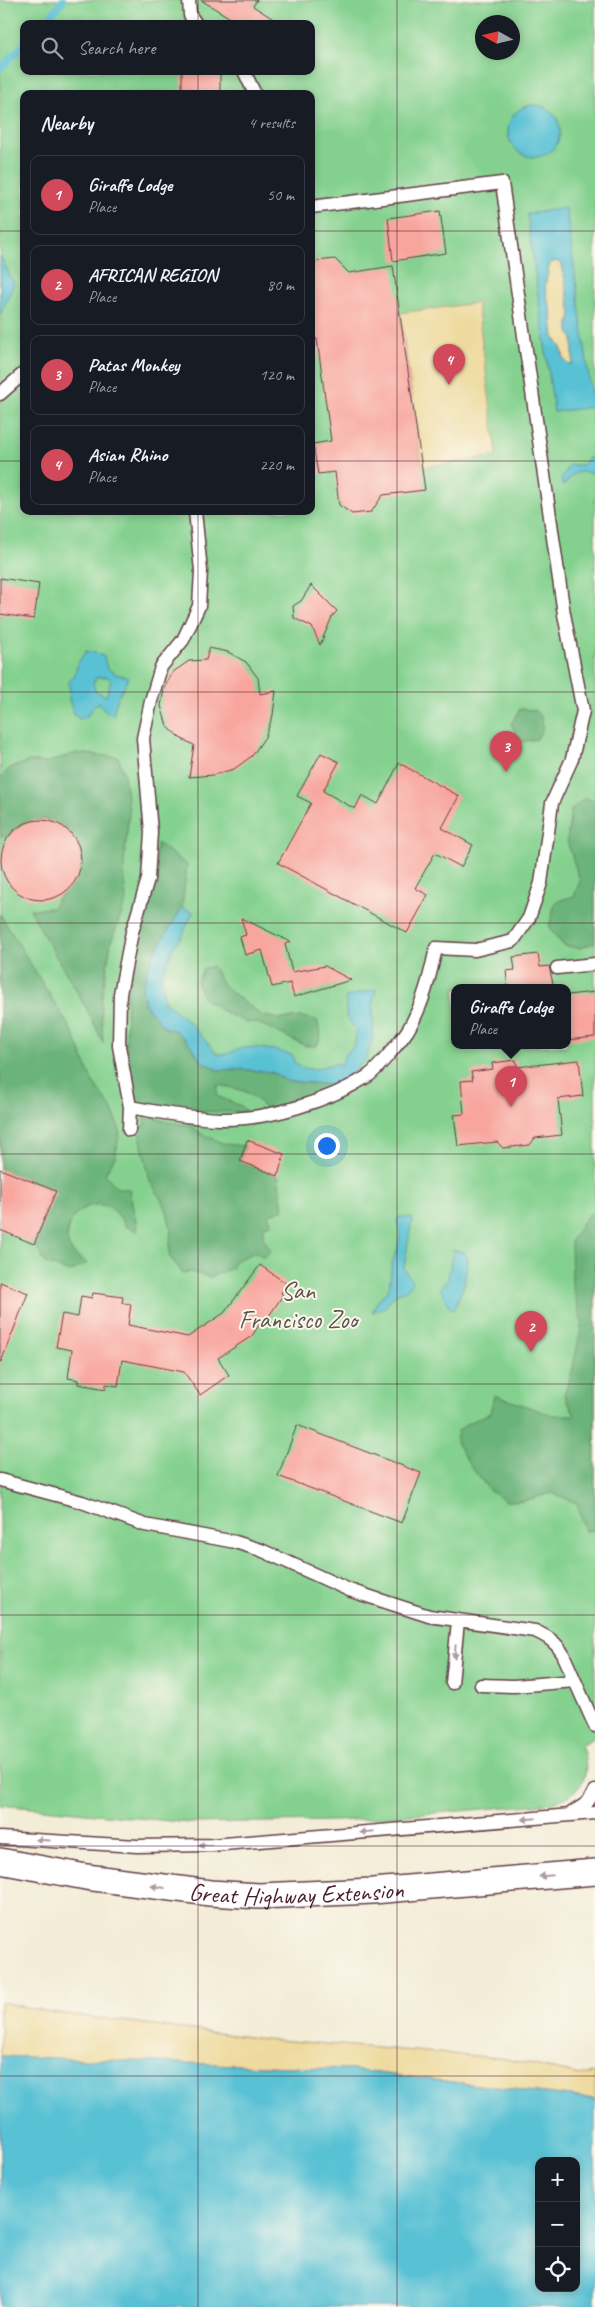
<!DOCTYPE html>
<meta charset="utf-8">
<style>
body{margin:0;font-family:Caveat,sans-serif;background:#20242c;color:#f1f3f6}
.controls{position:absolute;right:15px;bottom:15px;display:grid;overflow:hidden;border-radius:10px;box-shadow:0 2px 8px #0003}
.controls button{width:45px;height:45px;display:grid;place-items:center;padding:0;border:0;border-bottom:1px solid #363941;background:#171b24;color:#f1f3f6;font:25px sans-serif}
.compass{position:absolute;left:475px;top:15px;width:45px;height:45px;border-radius:50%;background:#171b24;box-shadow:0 2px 8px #0003;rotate:278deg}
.you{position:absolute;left:326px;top:1145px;width:18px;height:18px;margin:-12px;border:4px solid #fff;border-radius:50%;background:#1a73e8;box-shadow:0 0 0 8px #1a73e833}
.badge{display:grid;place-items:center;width:32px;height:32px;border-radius:50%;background:#d1495b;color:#fff;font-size:16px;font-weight:700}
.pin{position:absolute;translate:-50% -41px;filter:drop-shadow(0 1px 2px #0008)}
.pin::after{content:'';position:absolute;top:26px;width:18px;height:15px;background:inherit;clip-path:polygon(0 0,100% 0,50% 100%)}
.popup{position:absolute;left:451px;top:984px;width:120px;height:65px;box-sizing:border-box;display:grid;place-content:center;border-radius:10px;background:#171b24;filter:drop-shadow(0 1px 4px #0005);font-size:16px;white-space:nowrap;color:#9ea1a6}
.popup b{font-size:19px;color:#f1f3f6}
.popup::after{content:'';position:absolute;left:50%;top:100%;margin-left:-10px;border:10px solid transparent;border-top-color:#171b24}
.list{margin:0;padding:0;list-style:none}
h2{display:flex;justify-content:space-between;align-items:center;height:65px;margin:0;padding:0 20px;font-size:21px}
h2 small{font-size:16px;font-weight:400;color:#9ea1a6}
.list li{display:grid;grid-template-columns:32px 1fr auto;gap:15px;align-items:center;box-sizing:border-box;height:80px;margin:0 10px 10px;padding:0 10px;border:1px solid #363941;border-radius:10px}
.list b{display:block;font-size:19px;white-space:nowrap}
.list p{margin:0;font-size:16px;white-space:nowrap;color:#9ea1a6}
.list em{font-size:16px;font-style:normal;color:#9ea1a6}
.icon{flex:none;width:28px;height:28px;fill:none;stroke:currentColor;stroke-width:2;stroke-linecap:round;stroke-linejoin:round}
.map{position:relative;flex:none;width:595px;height:2307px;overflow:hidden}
.search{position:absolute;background:#171b24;box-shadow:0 2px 8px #0003;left:20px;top:20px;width:295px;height:55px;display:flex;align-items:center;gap:12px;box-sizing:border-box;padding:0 18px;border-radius:10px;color:#9ea1a6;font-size:19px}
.panel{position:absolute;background:#171b24;box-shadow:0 2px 8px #0003;left:20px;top:90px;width:295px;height:425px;border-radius:10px}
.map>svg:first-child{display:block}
.green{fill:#84d18f;stroke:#67785d;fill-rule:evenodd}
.forest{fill:#6bb37a;stroke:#5a6952}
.sand{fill:#eeda9e;stroke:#9c7c64}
.water{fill:#58c1d4;stroke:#517080;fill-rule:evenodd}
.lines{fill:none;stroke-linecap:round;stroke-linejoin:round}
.stream{stroke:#58c1d4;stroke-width:7}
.building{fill:#f8a59e}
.service-casing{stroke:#633e45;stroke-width:15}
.minor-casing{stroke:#633e45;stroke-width:28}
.service{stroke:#fff;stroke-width:12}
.minor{stroke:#fff;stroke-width:25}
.oneway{fill:#ae9aa0}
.grid{fill:none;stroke:#4a1f2b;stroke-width:1;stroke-opacity:0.55}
.labels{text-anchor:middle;stroke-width:4;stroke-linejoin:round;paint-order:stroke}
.park-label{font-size:25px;fill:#5b5449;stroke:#fbf7ec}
.street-label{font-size:25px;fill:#4a1f2b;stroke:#fbf7ec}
</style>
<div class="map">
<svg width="595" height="2307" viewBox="0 0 595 2307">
<rect width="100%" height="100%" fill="#fbf7ec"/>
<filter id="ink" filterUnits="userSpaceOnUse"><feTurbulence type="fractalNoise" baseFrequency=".02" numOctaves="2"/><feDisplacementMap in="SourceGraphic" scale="10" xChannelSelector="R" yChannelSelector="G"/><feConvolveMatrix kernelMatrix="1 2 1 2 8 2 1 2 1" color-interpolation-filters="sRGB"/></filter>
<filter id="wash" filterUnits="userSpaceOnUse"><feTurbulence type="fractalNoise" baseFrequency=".0096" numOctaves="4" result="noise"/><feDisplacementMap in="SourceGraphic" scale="20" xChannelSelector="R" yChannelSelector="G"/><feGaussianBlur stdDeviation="1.12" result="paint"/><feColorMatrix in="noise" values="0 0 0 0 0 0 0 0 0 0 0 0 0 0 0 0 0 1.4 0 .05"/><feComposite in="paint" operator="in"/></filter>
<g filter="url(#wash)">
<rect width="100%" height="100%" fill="#f3edd7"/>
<path class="green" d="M 0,0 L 595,0 L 595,1737 L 581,1745 C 595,1780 577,1799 543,1804 L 340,1821 L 191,1823 L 0,1805 ZM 482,22 L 512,22 L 512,52 L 482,52 ZM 24,24 L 311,24 L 311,71 L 24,71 ZM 24,94 L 311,94 L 311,511 L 24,511 ZM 455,988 L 567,988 L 567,1046 L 455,1046 Z"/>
<path class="forest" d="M 520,709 L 534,710 L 541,716 L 543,728 L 537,739 L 521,742 L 511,724 Z
M 76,753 L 118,757 L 124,774 L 129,813 L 124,863 L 126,902 L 111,942 L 101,1004 L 103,1043 C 83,996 52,954 30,909 L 52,908 L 58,898 L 74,884 L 81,864 L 78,842 L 64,826 L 44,819 L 23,823 L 7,836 L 0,836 L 0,779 L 10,768 L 30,761 L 45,763 Z
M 584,798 L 595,801 L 595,943 L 580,948 L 564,946 L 549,928 L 555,902 L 574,896 L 580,881 L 567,841 L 571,810 Z
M 157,843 L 187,865 L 182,908 L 153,955 L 142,989 L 145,1004 L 164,1027 L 176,1031 L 192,1046 L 200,1060 L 217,1070 L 235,1069 L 272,1072 L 287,1081 L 334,1085 C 312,1097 290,1106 265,1109 C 249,1089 242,1090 218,1085 L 217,1096 L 241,1106 L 247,1112 L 173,1111 L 136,1102 L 126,1049 L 127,996 L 138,937 L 155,881 Z
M 0,914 L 73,1033 L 92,1080 L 113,1111 L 120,1131 L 115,1157 L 105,1174 L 117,1188 L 129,1189 L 138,1231 L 125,1226 C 100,1171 34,1237 87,1263 L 70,1272 L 45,1263 L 34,1244 L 55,1191 L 0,1169 Z
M 212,966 L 224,986 L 261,1015 L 280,1019 L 301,1017 L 317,1020 L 321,1036 L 317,1046 L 306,1046 L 258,1023 L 245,1022 L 221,1010 L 203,998 L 197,983 L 203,969 Z
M 144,1114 L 167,1122 L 192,1126 L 200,1133 L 225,1144 L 245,1146 L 240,1161 L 278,1176 L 283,1209 L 268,1215 L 272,1224 L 264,1226 L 263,1238 L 271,1250 L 264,1258 L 256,1252 L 234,1261 L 232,1268 L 210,1277 L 190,1272 L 183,1273 L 169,1256 L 171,1229 L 166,1208 L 150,1181 L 138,1128 L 146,1125 Z
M 595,1211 L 595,1530 L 585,1531 L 577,1503 L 552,1493 L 523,1501 L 506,1501 L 490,1491 L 468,1463 L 456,1442 L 458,1431 L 466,1424 L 490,1413 L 494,1395 L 552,1415 L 575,1415 L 564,1395 L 572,1372 L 582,1323 L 572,1284 L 571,1241 L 587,1216 Z"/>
<path class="sand" d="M 556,261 L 562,264 L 571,314 L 569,323 L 569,332 L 573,339 L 573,364 L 570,365 L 564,359 L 561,347 L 554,338 L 551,309 L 547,297 L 545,285 L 550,263 Z
M 477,303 L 497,456 L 422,467 L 400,313 Z
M 0,2002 L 50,2012 L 265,2039 L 501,2058 L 581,2075 L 595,2073 L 595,2099 L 344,2069 L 0,2056 Z"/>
<path class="water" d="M508 131a26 26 0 1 1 52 0a26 26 0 1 1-52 0Z
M 566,208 L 593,407 L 554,412 L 527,214 ZM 556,261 L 562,264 L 571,314 L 569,323 L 569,332 L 573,339 L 573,363 L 570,365 L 564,359 L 561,347 L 554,338 L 551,309 L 547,297 L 545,285 L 550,263 Z
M 0,255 L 14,284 L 0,315 Z
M 587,458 L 595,459 L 595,473 C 581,473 574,468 565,485 L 562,485 L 562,478 L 569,465 L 583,465 Z
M 86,651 L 95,652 L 104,657 L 107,668 L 116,674 L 129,677 L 117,699 L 113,715 L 107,712 L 99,703 L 95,705 L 87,716 L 80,719 L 75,716 L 69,700 L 70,689 L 68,683 L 74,676 L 78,663 ZM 97,677 L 107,677 L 111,680 L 106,696 L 95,691 L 93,683 Z
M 182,908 L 193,912 L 182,936 L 173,948 L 161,978 L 164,1001 L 190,1023 L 217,1054 C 234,1055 231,1050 243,1048 C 254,1046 285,1051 293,1056 L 294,1063 C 317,1077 322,1062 342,1064 L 345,1054 C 356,1048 356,1041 356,1029 L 346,1017 L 346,997 L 376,989 L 373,1003 L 373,1038 L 366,1059 L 351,1075 L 334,1085 L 287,1081 L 272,1072 L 235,1069 L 218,1070 L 200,1060 L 192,1046 L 176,1031 L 164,1027 L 145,1004 L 142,989 L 153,955 Z
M 399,1217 L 412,1218 L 404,1268 L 413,1283 L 405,1291 L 395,1294 L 385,1307 L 372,1312 L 377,1302 L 389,1289 L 392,1263 L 398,1248 L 400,1230 L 397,1223 Z
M 453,1250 L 464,1252 L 468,1257 L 464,1284 L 454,1310 L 449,1307 L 440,1288 L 448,1279 Z
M 0,2056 L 344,2069 L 595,2099 L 595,2307 L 0,2307 ZM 539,2161 L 576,2161 L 576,2288 L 539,2288 Z"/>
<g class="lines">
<path class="stream" d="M 44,24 L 63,0
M 0,69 L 24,44"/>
</g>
<g id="blocks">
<path class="building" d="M 201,0 L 257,0 L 253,6 L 281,24 L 240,24 Z
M 182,71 L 220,71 L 220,94 L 182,94 Z
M 440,211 L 446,253 L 393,261 L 388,218 Z
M 335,259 L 349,273 L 393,266 L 425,490 L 383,495 L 371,512 L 352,514 L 339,505 L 335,472 L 318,474 L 313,444 L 331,441 L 317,339 L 311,339 L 311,268 L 317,261 Z
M 0,578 L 39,584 L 34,619 L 0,614 Z
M 311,585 L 337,611 L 332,617 L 320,645 L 312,627 L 294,618 L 293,606 L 301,601 Z
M 209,648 L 228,652 L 246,662 L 258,678 L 260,694 L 276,691 L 273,715 L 265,737 L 252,756 L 234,769 L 213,775 L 189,777 L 194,745 L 180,738 L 167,726 L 161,706 L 164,688 L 173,672 L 189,661 L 206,660 Z
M 321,753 L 339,762 L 323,791 L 355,809 L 362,795 L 378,804 L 399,763 L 459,796 L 442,828 L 473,845 L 461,867 L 435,853 L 415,888 L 428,895 L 407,933 L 278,863 L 311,803 L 297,796 Z
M1 860a40 40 0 1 1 80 0a40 40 0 1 1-80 0Z
M 241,918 L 291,942 L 285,944 L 292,972 L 325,966 L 351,980 L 294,997 L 290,983 L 272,987 L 262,950 L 245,955 L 240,937 L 246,935 Z
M 538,954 L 540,967 L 549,966 L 554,988 L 508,988 L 506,971 L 515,970 L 513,957 Z
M 595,992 L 595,1037 L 567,1040 L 567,995 Z
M 516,1060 L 517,1067 L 579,1060 L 583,1096 L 558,1099 L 562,1135 L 535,1138 L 530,1145 L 503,1148 L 497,1142 L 458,1146 L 454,1115 L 464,1114 L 461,1081 L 473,1080 L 471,1072 L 493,1069 L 492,1063 Z
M 247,1140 L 284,1154 L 278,1176 L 240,1161 Z
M 0,1169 L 56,1191 L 34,1244 L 0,1230 Z
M 260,1265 L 287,1284 L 281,1293 L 283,1295 L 267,1319 L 264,1317 L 252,1336 L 218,1358 L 229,1375 L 200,1395 L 184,1372 L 122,1360 L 118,1386 L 106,1384 L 106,1389 L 78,1384 L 78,1380 L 68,1378 L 72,1350 L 56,1347 L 62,1314 L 78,1317 L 81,1296 L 92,1298 L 93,1293 L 123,1297 L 122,1303 L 131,1304 L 128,1325 L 188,1337 L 224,1313 Z
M 0,1282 L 28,1293 L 1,1362 L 0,1362 Z
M 297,1425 L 421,1473 L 402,1523 L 278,1476 Z"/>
</g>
</g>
<g filter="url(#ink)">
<use href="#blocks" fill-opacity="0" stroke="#633e45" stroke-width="1"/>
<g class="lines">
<defs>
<path id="service" d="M 189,0 L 190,15 L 196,24
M 244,71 L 255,94
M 0,394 L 24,373
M 557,968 L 595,964
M 130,1107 C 161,1113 190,1118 221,1119 C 268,1120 329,1101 368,1076 C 376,1071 402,1039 408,1030 C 423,1005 430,976 436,948 L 475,950 L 513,941 L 529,918 L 541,883 L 552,803 L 572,759 L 583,711 L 564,614 L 502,183 L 311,207
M 129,1130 L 130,1107 L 119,1046 L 120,994 L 132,932 L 148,879 L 151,832 L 143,738 L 151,701 L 161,667 L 183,640 L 199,606 L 201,571 L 195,511
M 0,1480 L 82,1502 L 145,1525 L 235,1542 L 261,1550 L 349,1590 L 429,1616 L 535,1631 C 548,1637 556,1642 563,1654 L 595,1726
M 452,1683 L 458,1621
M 481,1685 L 514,1686 L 575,1681
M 570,1814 L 587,1803 L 595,1791
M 0,1838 L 137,1846 L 212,1845 L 595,1813"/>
<g id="minor">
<path id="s1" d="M 0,1861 L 86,1877 L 210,1893 L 259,1896 L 373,1891 L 595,1872"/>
</g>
</defs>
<use href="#service" class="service-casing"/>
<use href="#minor" class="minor-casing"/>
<use href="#service" class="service"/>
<use href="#minor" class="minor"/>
</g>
<defs><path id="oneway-solid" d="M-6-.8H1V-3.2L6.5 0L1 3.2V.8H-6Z" transform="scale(1.25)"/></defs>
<g class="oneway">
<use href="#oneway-solid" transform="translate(455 1652) rotate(95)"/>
<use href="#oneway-solid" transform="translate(529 1819) rotate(175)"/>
<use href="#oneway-solid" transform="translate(367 1832) rotate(175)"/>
<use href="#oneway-solid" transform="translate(43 1840) rotate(-177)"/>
<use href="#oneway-solid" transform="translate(205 1845) rotate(178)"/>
<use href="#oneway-solid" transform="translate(546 1876) rotate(175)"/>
<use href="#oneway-solid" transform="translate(158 1887) rotate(-172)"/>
</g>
</g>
<path class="grid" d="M 198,0 L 198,24M 397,0 L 397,2307M 198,71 L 198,94M 0,231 L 24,231M 311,231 L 595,231M 0,461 L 24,461M 311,461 L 595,461M 198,511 L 198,2307M 0,692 L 595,692M 0,923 L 595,923M 0,1154 L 595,1154M 0,1384 L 595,1384M 0,1615 L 595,1615M 0,1846 L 595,1846M 0,2076 L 595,2076"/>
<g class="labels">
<g class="park-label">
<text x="298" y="1299">San<tspan x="298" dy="29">Francisco Zoo</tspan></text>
</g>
<g class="street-label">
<text dy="9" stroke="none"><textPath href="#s1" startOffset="299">Great Highway Extension</textPath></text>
</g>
</g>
</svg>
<div class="controls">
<button>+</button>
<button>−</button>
<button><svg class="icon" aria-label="locate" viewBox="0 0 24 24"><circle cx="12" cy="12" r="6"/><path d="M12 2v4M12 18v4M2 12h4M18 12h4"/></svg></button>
</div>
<svg class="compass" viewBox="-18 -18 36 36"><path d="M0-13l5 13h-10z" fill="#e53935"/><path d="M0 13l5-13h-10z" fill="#9ea1a6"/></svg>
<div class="you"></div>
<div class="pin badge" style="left:511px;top:1107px">1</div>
<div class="popup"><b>Giraffe Lodge</b>Place</div>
<div class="pin badge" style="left:531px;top:1352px">2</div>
<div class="pin badge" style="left:506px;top:772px">3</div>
<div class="pin badge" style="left:449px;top:385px">4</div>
<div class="search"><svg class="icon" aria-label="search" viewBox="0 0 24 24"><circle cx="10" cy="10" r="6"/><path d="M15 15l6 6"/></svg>Search here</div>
<section class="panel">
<h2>Nearby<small>4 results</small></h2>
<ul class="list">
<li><span class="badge">1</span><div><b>Giraffe Lodge</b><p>Place</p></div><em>50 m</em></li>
<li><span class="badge">2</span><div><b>AFRICAN REGION</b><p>Place</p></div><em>80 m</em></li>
<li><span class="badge">3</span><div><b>Patas Monkey</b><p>Place</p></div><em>120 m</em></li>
<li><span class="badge">4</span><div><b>Asian Rhino</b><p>Place</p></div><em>220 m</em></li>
</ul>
</section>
</div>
